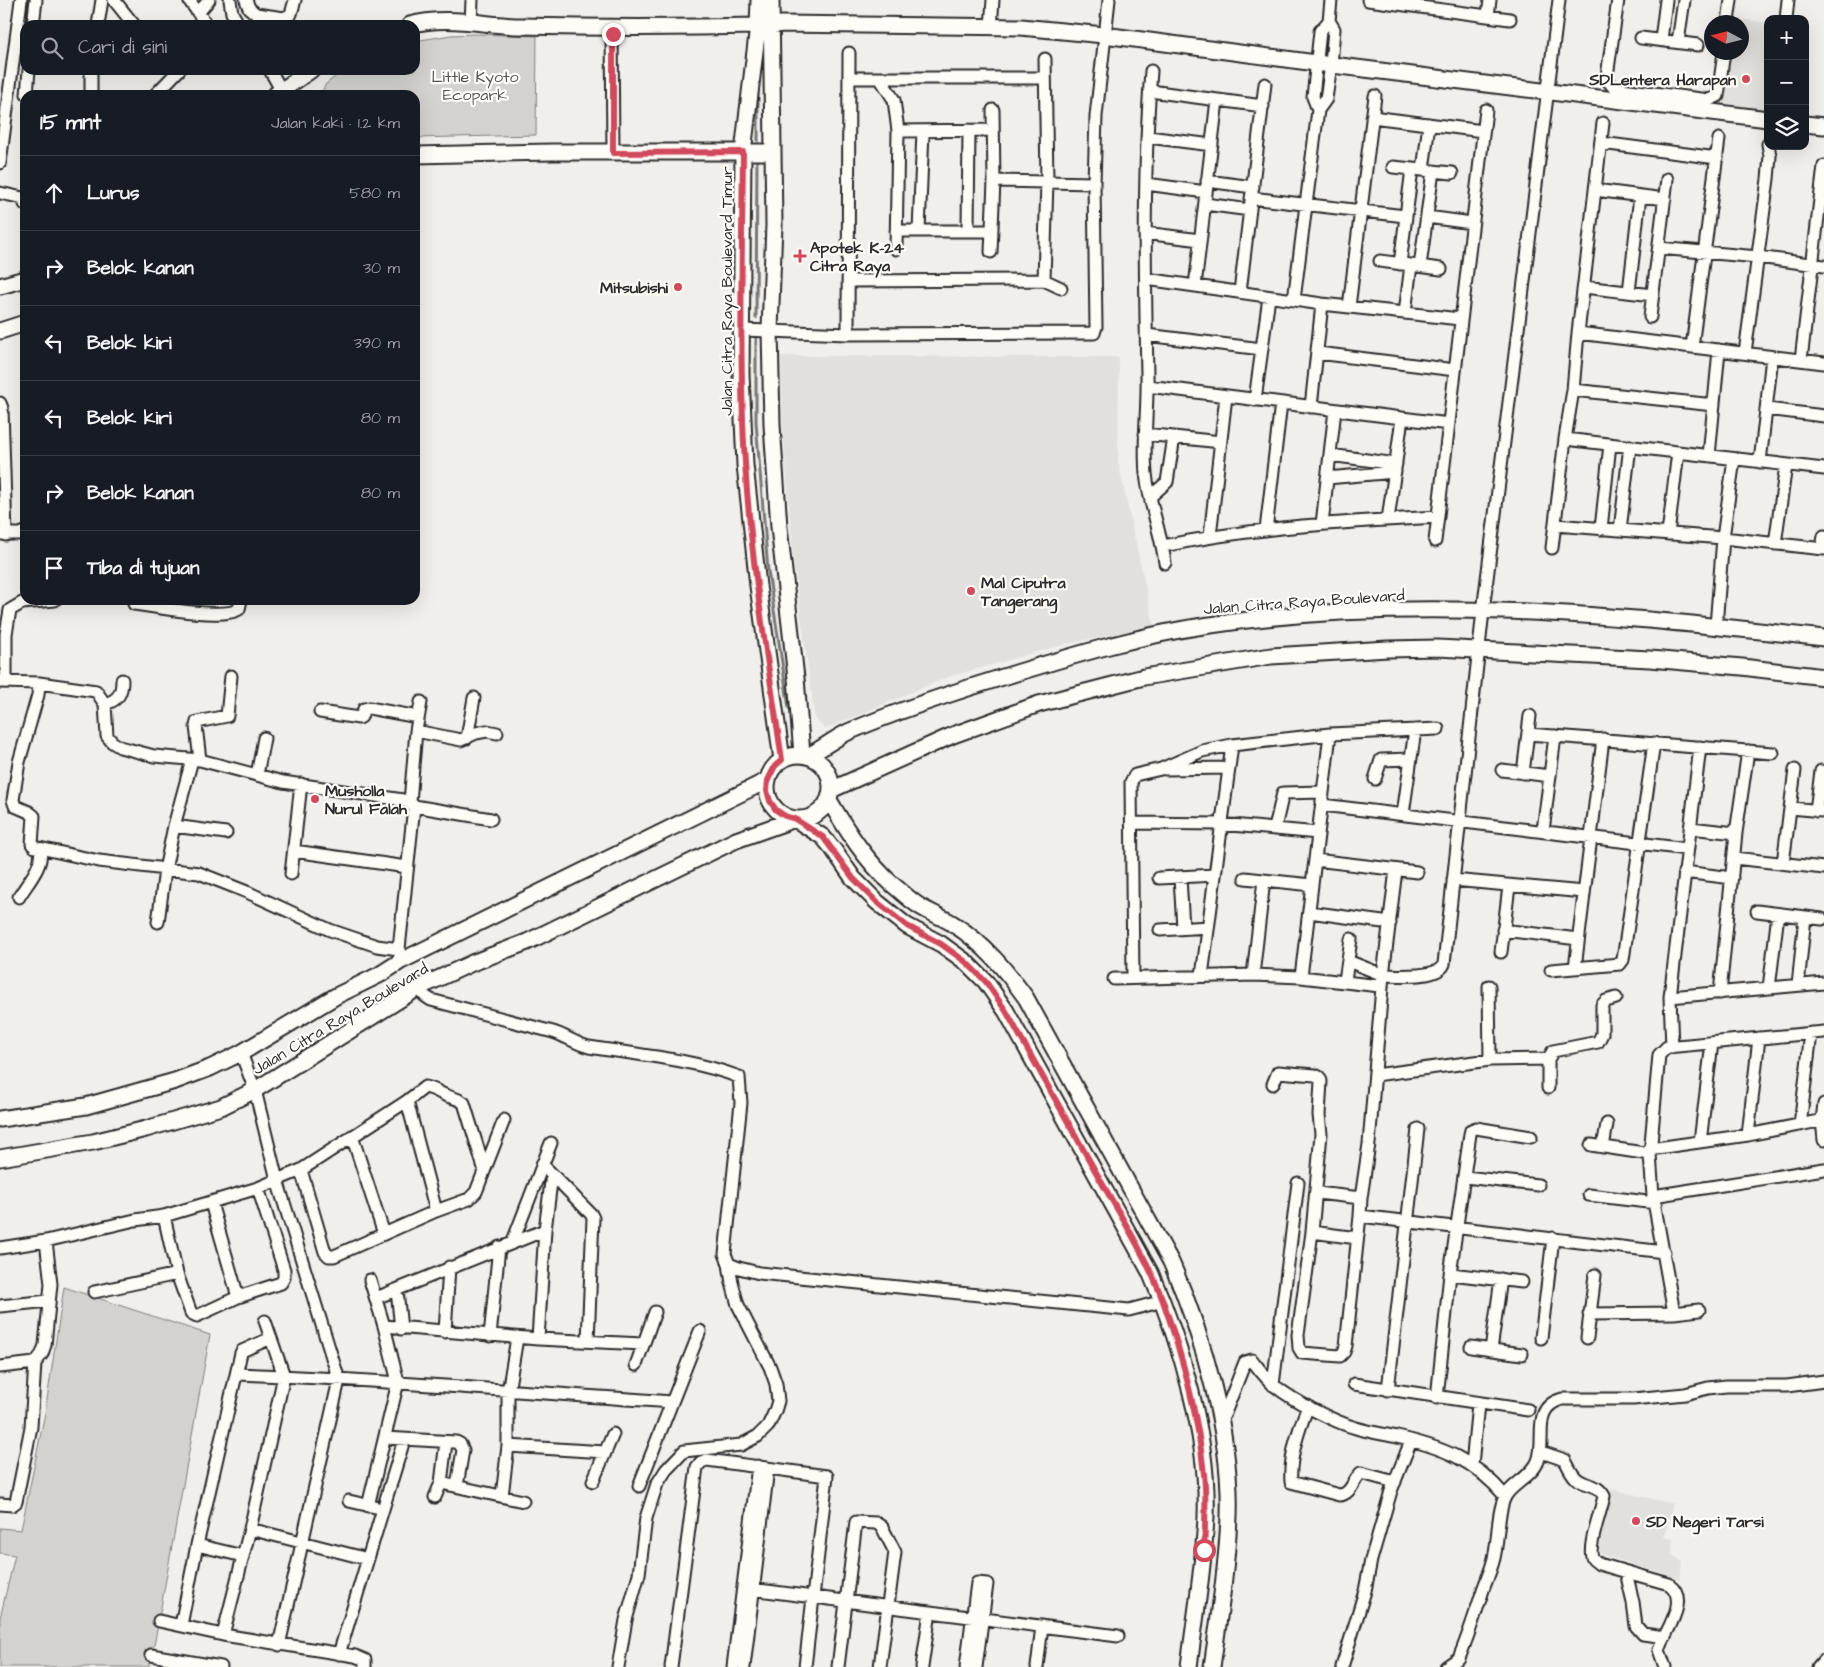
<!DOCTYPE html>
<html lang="id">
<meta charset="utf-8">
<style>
body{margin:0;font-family:"Architects Daughter",sans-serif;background:#20242c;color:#f1f3f6}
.controls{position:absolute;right:15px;top:15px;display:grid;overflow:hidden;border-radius:10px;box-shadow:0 5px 20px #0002}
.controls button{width:45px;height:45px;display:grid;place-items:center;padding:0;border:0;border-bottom:1px solid #363941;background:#171b24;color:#f1f3f6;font:25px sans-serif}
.compass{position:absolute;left:1704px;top:15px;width:45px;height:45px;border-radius:50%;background:#171b24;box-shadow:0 5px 20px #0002;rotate:277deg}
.stop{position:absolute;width:15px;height:15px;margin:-11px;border:4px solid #d1495b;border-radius:50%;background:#fff}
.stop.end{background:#d1495b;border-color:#fff;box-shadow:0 1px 5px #0008}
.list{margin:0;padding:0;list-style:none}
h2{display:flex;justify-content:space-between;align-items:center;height:65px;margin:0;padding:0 20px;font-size:21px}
h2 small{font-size:16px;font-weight:400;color:#9ea1a6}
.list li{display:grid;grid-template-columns:32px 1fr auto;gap:15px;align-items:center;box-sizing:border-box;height:75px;padding:0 20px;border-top:1px solid #363941}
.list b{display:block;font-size:19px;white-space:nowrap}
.list em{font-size:16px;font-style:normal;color:#9ea1a6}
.icon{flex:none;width:28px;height:28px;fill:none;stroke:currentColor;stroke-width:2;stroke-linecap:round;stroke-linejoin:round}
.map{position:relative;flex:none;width:1824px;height:1667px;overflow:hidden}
.search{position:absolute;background:#171b24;box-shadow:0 5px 20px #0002;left:20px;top:20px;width:400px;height:55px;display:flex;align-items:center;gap:12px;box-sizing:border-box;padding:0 18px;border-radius:15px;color:#9ea1a6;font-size:19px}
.panel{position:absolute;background:#171b24;box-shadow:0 5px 20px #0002;left:20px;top:90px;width:400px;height:515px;border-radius:15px}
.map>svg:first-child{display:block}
.built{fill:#e1e0dc}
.green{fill:#d3d2cf;stroke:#7f7e7d}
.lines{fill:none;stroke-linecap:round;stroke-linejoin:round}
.stream{stroke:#777775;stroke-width:3}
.street-casing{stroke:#2b2b2b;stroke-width:15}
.secondary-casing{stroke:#2b2b2b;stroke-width:19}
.street{stroke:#fdfcf7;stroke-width:11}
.secondary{stroke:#fdfcf7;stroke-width:15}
.route{stroke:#d1495b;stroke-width:6}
.poi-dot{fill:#d1495b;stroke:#fdfcf7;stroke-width:2}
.labels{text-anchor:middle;stroke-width:4.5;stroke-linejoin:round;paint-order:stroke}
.park-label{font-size:16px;fill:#555554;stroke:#fdfcf7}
.poi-label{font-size:16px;font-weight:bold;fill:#2b2b2b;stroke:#fdfcf7;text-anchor:start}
.street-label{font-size:16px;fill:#2b2b2b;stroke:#fdfcf7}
</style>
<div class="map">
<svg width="1824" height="1667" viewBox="0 0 1824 1667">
<rect width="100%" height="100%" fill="#f0efeb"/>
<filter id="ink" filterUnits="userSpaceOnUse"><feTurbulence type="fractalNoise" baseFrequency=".02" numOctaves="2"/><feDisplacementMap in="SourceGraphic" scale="10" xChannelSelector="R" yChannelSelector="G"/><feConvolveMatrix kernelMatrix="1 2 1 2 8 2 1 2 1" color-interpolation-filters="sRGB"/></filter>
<g filter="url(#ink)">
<path class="built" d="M 1732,18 L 1768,23 L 1768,112 L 1720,106 L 1727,53 L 1742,52 L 1742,22 L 1731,22 Z
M 781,356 L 1119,357 L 1118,462 L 1154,626 L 1066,644 L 948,677 L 825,729 L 815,719 L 794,565 L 783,432 Z
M 1611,1489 L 1673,1504 L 1664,1537 L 1673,1539 L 1672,1554 L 1682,1562 L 1680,1579 L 1603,1555 L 1596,1550 L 1597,1541 Z"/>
<path class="green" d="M 476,34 L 537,36 L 536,135 L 415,138 L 415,95 L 320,95 L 326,84 L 344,70 L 415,70 L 415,41 L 451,35 Z
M 64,1287 L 210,1335 L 154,1646 L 149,1657 L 149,1667 L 0,1667 L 0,1618 L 15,1555 L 0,1553 L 0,1528 L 21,1530 L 45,1413 Z"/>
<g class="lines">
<path class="stream" d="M 758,141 L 758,89
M 756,318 L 757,157
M 756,335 L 756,422 L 768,571 L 789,708"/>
<defs>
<path id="street" d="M 114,0 L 134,25
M 189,0 L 207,25
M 230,0 L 232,13 L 239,25
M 246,0 L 249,8 L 256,14 L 284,18 L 291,14 L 295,0
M 1368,0 L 1510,19
M 1618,0 L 1607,76 L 1609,82 L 1614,88 L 1709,100 L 1718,96 L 1724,52
M 198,13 L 209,0
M 1488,16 L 1490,0
M 1786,19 L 1788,0
M 1728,22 L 1731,0
M 471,23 L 472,0
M 33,25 L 36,0
M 98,25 L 102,0
M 991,27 L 993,0
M 612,28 L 613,153
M 1641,38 L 1698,45
M 1661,40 L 1666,0
M 1678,42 L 1684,0
M 91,70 L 91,95
M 270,70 L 284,95
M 1151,71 C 1143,172 1145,274 1147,375 C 1148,408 1143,441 1146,473 C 1149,504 1161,532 1165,563
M 850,78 L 1045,78
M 880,78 L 894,100 L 898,131 L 896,249
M 1150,91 L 1263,106
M 27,95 L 29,70
M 155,95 L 179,70
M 1318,110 L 1313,97 L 1320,31 L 1329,21
M 1372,117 L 1483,131
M 898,131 L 993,130
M 1148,137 L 1212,145
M 1601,143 L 1717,158
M 0,163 L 21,0
M 1393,167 L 1452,173
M 1423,170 L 1429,124
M 994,181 L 1094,183
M 1207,181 L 1253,187
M 1146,184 L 1206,192
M 1595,190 L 1665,199
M 0,193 L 23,198 L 25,204
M 1251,198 L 1405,216
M 1205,204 L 1250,210
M 1427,217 L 1472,223
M 896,231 L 991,231
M 919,231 L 923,131
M 968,231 L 969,130
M 1145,233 L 1200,240
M 1659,248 L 1758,257 L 1824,266
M 991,252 L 994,181 L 993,110
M 1380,261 L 1441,269
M 1400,264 L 1412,169
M 1420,266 L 1433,171
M 1146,279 L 1322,304 L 1460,319
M 1044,280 L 1047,181 L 1045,59
M 848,281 L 1044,280 L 1061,288
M 1195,286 L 1217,100
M 1584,287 L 1653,295
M 1240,292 L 1265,84
M 1629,292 L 1640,196
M 1294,300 L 1318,110 L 1326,99 L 1331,65 L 1334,29 L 1329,21 L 1331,0
M 1349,307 L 1375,96
M 1405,313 L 1411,265
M 1650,317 L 1667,179
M 741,330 L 848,334 L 1094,333 L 1096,327 L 1094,183 L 1096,116 L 1109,0
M 1578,333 L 1824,363
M 848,334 L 849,53
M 1146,335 L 1262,349
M 1692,347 L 1719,139
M 1318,353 L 1455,370
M 1745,353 L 1768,179 L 1770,156 L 1768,144
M 1801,360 L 1824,166
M 1148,386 L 1449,424
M 1573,390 L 1714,405
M 1255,400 L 1269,297
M 0,403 L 2,408 L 6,535
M 1311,407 L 1322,304
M 1767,409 L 1824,416
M 1145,434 L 1221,442
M 1565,439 L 1824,469
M 1330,455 L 1396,464
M 1709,456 L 1719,350
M 1760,462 L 1772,357
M 1327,478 L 1395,472
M 1150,497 L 1167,482 L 1174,437
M 1388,520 L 1402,418
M 1322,524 L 1335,410
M 1555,525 L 1723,538 L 1824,549
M 1601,529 L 1610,444
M 1266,530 L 1281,403
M 1620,530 L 1630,446
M 0,534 L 20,534 L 25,532
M 1668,534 L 1678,452
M 1210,536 L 1226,396
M 1435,541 L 1486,110
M 1775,544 L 1786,465
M 1163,546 C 1254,527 1345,522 1438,517
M 1552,548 L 1565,439 L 1573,390 L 1578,333 L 1603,123
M 1822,549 L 1824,536
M 134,604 C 155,607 224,620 239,609 L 241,600
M 1716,626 L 1723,538 L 1734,459
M 0,682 L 39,683 L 96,691 L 105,704 L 107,736 L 112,742 L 120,747 L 154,756 L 200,760 L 283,782 L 403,800 L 414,806 L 491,819
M 6,682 L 6,634 L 10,610 L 22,603 L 55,600
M 39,683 L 38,695 L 19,762 L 13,800 L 15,806 L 29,812 L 34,816 L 32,844 L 35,847 L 99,861 L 199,873 L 247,892 L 330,930 L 377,946 L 399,949
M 105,704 C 118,700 122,694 122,680
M 320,712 L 359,718 L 361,717 L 364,709 L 369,708 L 418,717
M 416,731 L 461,740 L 476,733 L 487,731 L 497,733
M 1528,734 L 1773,753
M 467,738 L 474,698
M 1700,747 L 1670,997 L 1824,983
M 192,760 L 174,826 L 226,833
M 200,760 L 196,726 L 197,722 L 227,716 L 231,676
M 1165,769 L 1228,768
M 1502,770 L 1550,776
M 1523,773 L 1530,716
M 257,775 L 264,738
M 1375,779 L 1381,760 L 1411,759
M 410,802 L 416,731 L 421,702
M 1322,805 L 1687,849
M 1791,808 L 1822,811
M 1816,811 L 1821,771
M 1403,814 L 1415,730
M 1132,823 L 1221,824 L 1318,833
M 1275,828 L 1283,793 L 1323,792
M 1690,828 L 1736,833
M 1543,831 L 1555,736
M 294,851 L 407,867
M 1734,858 L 1824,868
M 1315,860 L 1417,872
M 1783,863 L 1795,770
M 1684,872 L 1732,878
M 291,874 L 301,784
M 1180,877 L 1183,928
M 1159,878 L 1215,875
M 1245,878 L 1312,885
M 1453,880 L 1584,892
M 19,897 C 27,883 44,866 40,849
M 1757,911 L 1822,919
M 1309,912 L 1390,923
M 158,922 L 165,870 L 174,826
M 1160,930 L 1208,927
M 1503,930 L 1578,939
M 1501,952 L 1509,886
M 400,956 L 399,949 L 414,806
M 1348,961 L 1383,975 L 1396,870
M 1575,968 L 1603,739
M 1551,970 L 1620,964 L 1623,960 L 1654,743
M 1253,975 L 1264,880
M 1202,976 L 1232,745
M 1301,977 L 1330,734
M 1133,978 L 1131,782 L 1135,775 L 1161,769 L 1202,751 L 1232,745 L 1330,734 L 1438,729
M 1114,979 L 1253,975 L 1301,977 L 1380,986
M 1345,981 L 1351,939
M 1798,985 L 1805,917
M 1489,986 L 1490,1060
M 418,988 L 425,996 L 431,1000 L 553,1032 C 566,1036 576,1044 589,1047 C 639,1055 692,1059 739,1077 L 741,1103 L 725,1254 L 729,1264 L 732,1283 L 738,1305 L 770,1367 L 776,1384 L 778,1401 L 775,1411 L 768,1426 L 758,1436 L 741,1445 L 684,1451 L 666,1470 L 657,1484 L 646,1518 L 639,1574 L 626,1620 L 618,1667
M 1769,988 L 1778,914
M 1720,993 L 1736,833 L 1748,751
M 1670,997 L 1672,1047
M 241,1053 L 255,1090 L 277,1180 L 339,1380 L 279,1645
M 1548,1059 L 1553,1051 L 1598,1042 L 1602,1034 L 1602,1005 L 1606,1001 L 1616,998
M 1375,1075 L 1490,1060 L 1548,1059 L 1548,1088
M 1273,1084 L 1278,1072 L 1315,1075 L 1319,1077 L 1321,1081 L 1319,1115 L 1321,1134 L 1312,1232
M 407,1101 L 436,1211
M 1824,1104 L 1822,1120 L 1824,1140
M 1800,1125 L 1811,1033
M 1748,1135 L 1759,1038
M 352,1136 L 384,1234
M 1700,1142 L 1712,1043
M 1591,1145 L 1650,1154
M 1603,1147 L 1607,1124
M 1650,1149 L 1748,1135 L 1824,1120
M 542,1164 L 591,1214 L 593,1218 L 588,1341
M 301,1170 L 325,1252 L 329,1256 L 334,1256 L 436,1211 L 469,1199 L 476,1192 L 504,1120
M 1465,1177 L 1538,1185
M 1317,1193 L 1361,1198
M 1589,1195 L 1656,1203
M 1653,1196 L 1824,1169
M 211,1203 L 238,1297
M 164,1216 L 177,1274 L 191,1313 L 197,1316 L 238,1297 L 281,1283 L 284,1278 L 284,1270 L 258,1188
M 1360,1216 L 1664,1252
M 1357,1238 L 1312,1232 L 1298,1335 L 1299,1348 L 1302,1353 L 1340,1356 L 1344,1352 L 1346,1346 L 1360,1216 L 1361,1198 L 1369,1144 L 1383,975 C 1398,975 1438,979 1444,964 L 1483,611 L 1559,0
M 513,1241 L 551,1143
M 0,1248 L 46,1241 L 135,1220 L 164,1216 L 258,1188 L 301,1170 L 407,1101 L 425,1087 C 433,1088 438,1092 445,1095 C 451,1098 458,1098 464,1103 L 484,1168
M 729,1264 L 739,1268 L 759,1273 L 1129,1310 L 1163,1301
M 1450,1274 L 1522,1282
M 397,1290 L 401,1329
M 94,1292 L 177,1274
M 376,1298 L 545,1230
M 0,1306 L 49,1301
M 1674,1313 L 1653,1196 L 1650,1154 L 1659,1055 L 1667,1047 L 1824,1032
M 1589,1314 L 1674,1313 L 1699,1310
M 384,1326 L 538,1339 L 643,1344
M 445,1332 L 449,1267
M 490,1336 L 499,1247
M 1541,1338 L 1553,1238
M 1587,1338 L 1595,1275
M 538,1339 L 545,1230 L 552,1174
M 1471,1347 L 1522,1354
M 1491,1350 L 1501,1279
M 636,1365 L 655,1312
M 0,1367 L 35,1363
M 237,1374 C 382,1379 527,1393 672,1402
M 1354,1384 L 1528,1410
M 1273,1385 L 1298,1183
M 1388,1390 L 1418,1129
M 1437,1398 L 1450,1274 L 1470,1134 L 1471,1130 L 1476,1128 L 1531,1137
M 1308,1406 C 1299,1429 1289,1457 1291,1482 L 1339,1495 C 1351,1495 1353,1480 1361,1473 L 1395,1482
M 1219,1416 L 1225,1413 L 1245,1362 L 1252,1360 C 1259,1369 1266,1379 1275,1386 C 1292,1400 1334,1422 1356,1428 C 1369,1432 1383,1434 1397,1437 C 1442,1447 1475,1460 1505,1496
M 385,1438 L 456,1442 L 460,1444 L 463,1450 L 457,1486
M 508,1446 L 605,1452
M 1541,1452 L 1565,1460 C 1568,1466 1571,1473 1576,1478 C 1586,1487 1596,1482 1604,1496 C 1602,1509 1586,1549 1593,1559 C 1595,1561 1597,1562 1599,1564 L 1669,1584 C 1691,1600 1664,1632 1659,1650 L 1665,1667
M 1472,1465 L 1478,1404
M 593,1481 L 613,1434
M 441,1483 L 523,1501
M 639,1486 L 700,1331
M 502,1496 L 508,1446 L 508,1392 L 517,1338
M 435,1497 L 441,1483 L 446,1442
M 349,1501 L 375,1507
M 0,1504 L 12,1505 L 16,1502 L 31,1427 L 35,1363 L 42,1354 L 45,1345 L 51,1284 L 46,1241
M 368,1506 L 398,1382 L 384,1326 L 370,1280
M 250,1529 L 368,1559
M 197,1545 L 243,1556
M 1626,1572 L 1633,1602 L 1636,1626 L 1643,1634 L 1665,1637
M 743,1588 L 1118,1636
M 159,1621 L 223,1635 L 355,1656 L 365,1660 L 365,1667
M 181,1625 L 197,1545 L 241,1353 L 242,1351 L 271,1338
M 223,1635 L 250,1529 L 284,1376 L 265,1321
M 339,1654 L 404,1440
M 151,1655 L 221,1667
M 671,1667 L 697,1467 L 701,1462 L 707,1460 L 827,1476 L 805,1667
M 733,1667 L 758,1466
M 744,1667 L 768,1468
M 838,1667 L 856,1522 L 876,1523 L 882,1527 L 895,1552 L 880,1667
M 922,1667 L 930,1612
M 966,1667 L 977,1583 L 987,1584 L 976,1667
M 1037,1667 L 1042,1626
M 1342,1667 L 1365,1591 L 1371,1560 L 1391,1491 L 1411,1441
M 1446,1667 L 1459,1658 C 1468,1637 1475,1615 1482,1593 C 1486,1580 1493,1567 1495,1553 C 1498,1538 1498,1510 1505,1497 C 1511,1484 1532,1477 1538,1461 C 1547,1439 1530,1408 1562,1399 L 1633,1399 L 1685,1394 L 1708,1388 L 1726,1386 L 1787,1386 L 1824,1381
M 1818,1667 L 1824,1660"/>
<path id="secondary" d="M 759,0 L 758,26 L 743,152 L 741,374 L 745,465 L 758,586 L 782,760
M 771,0 L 774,225 L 770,330 L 772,425 L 779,527 L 796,678 L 802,755
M 410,25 C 446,15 483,25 519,26 C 599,28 678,28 758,26
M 770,26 L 782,24 L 1021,27 L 1104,35 L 1316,63 L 1768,119
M 275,95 L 311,70
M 1805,124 L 1824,126
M 415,155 L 552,152 L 773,152
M 0,286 L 25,279
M 0,331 L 25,323
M767 787a32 32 0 1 1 64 0a32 32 0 1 1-64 0Z
M 808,756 C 821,749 834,739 848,732 C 906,707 966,688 1026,670 C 1085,652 1143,635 1203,626 C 1409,594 1619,615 1824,638
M 831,790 L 953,735 L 1039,704 L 1144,677 L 1271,656 L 1388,649 L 1438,648 L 1650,659 L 1742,667 L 1824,677
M 829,800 C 847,831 866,861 893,885 C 902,892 911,901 921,907 C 931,913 944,918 955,925 C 985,945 1005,969 1026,998 L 1171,1262 C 1203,1335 1232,1436 1229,1516 C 1227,1566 1219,1617 1212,1667
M 0,1119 L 86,1106 L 175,1081 L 210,1068 L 241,1053 L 336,996 L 379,975 L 401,961 L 768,780
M 0,1158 L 93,1142 L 146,1129 L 221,1107 L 255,1090 L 418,988 L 472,963 L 527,942 L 736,840 L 795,819 L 823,837 L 833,849 L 853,878 L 877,902 L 907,926 L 941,944 L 966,962 L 986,982 L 1006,1011 L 1150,1272 C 1181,1343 1209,1438 1206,1516 C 1204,1566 1195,1617 1189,1667"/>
</defs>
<use href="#street" class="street-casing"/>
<use href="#secondary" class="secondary-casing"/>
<use href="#street" class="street"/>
<use href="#secondary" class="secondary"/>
</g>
</g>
<g class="lines" filter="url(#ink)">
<path class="route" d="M 613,34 L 613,153 L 743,152 C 742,256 739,360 745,463 C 751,563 768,662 782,760 L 775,766 L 768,780 L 767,791 L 770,801 L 776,810 L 785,816 L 795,819 L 823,837 L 853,878 L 877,902 L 907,926 L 941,944 L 966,962 L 986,982 L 1006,1011 C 1038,1068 1070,1126 1102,1183 C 1124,1221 1148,1260 1163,1301 C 1183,1357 1198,1416 1204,1474 C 1207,1500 1205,1525 1204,1550"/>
</g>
<g class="poi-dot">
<circle cx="1746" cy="79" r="5"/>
<path d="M797.5 248.5h5v5h5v5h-5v5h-5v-5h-5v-5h5z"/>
<circle cx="678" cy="287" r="5"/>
<circle cx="971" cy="591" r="5"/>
<circle cx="315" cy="799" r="5"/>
<circle cx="1636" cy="1521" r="5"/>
</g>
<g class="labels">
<g class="park-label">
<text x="475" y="82">Little Kyoto<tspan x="475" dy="18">Ecopark</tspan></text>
</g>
<g class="poi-label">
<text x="1736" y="85" text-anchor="end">SDLentera Harapan</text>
<text x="810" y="253">Apotek K-24<tspan x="810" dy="18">Citra Raya</tspan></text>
<text x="668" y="293" text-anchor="end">Mitsubishi</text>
<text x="981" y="588">Mal Ciputra<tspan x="981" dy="18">Tangerang</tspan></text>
<text x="325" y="796">Musholla<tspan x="325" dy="18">Nurul Falah</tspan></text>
<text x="1646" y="1527">SD Negeri Tarsi</text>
</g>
<g class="street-label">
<text transform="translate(726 291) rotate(-90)" y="6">Jalan Citra Raya Boulevard Timur</text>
<text transform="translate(1304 601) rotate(-4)" y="6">Jalan Citra Raya Boulevard</text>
<text transform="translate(340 1018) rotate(-31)" y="6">Jalan Citra Raya Boulevard</text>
</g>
</g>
</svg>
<div class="controls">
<button>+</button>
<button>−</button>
<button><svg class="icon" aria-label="layers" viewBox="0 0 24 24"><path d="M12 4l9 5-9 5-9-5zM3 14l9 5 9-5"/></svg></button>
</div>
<svg class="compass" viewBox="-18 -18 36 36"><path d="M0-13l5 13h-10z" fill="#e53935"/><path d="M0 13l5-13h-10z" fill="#9ea1a6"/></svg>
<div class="stop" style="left:1204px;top:1550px"></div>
<div class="stop end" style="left:613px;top:34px"></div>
<div class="search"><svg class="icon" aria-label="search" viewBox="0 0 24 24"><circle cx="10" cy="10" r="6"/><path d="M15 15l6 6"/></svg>Cari di sini</div>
<section class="panel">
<h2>15 mnt<small>Jalan kaki · 1.2 km</small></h2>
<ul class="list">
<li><svg class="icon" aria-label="ahead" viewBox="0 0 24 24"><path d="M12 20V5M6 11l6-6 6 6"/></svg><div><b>Lurus</b></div><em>580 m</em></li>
<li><svg class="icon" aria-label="right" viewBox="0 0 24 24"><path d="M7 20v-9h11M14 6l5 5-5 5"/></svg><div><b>Belok kanan</b></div><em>30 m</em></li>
<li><svg class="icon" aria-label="left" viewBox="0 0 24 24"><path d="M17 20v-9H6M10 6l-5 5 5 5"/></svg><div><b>Belok kiri</b></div><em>390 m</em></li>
<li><svg class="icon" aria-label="left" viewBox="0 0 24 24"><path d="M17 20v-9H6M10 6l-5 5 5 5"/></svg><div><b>Belok kiri</b></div><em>80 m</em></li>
<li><svg class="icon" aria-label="right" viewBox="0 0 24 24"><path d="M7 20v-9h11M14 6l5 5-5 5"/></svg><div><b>Belok kanan</b></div><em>80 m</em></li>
<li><svg class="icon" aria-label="arrive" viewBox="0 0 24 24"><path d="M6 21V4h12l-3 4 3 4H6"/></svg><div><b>Tiba di tujuan</b></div></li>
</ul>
</section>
</div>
